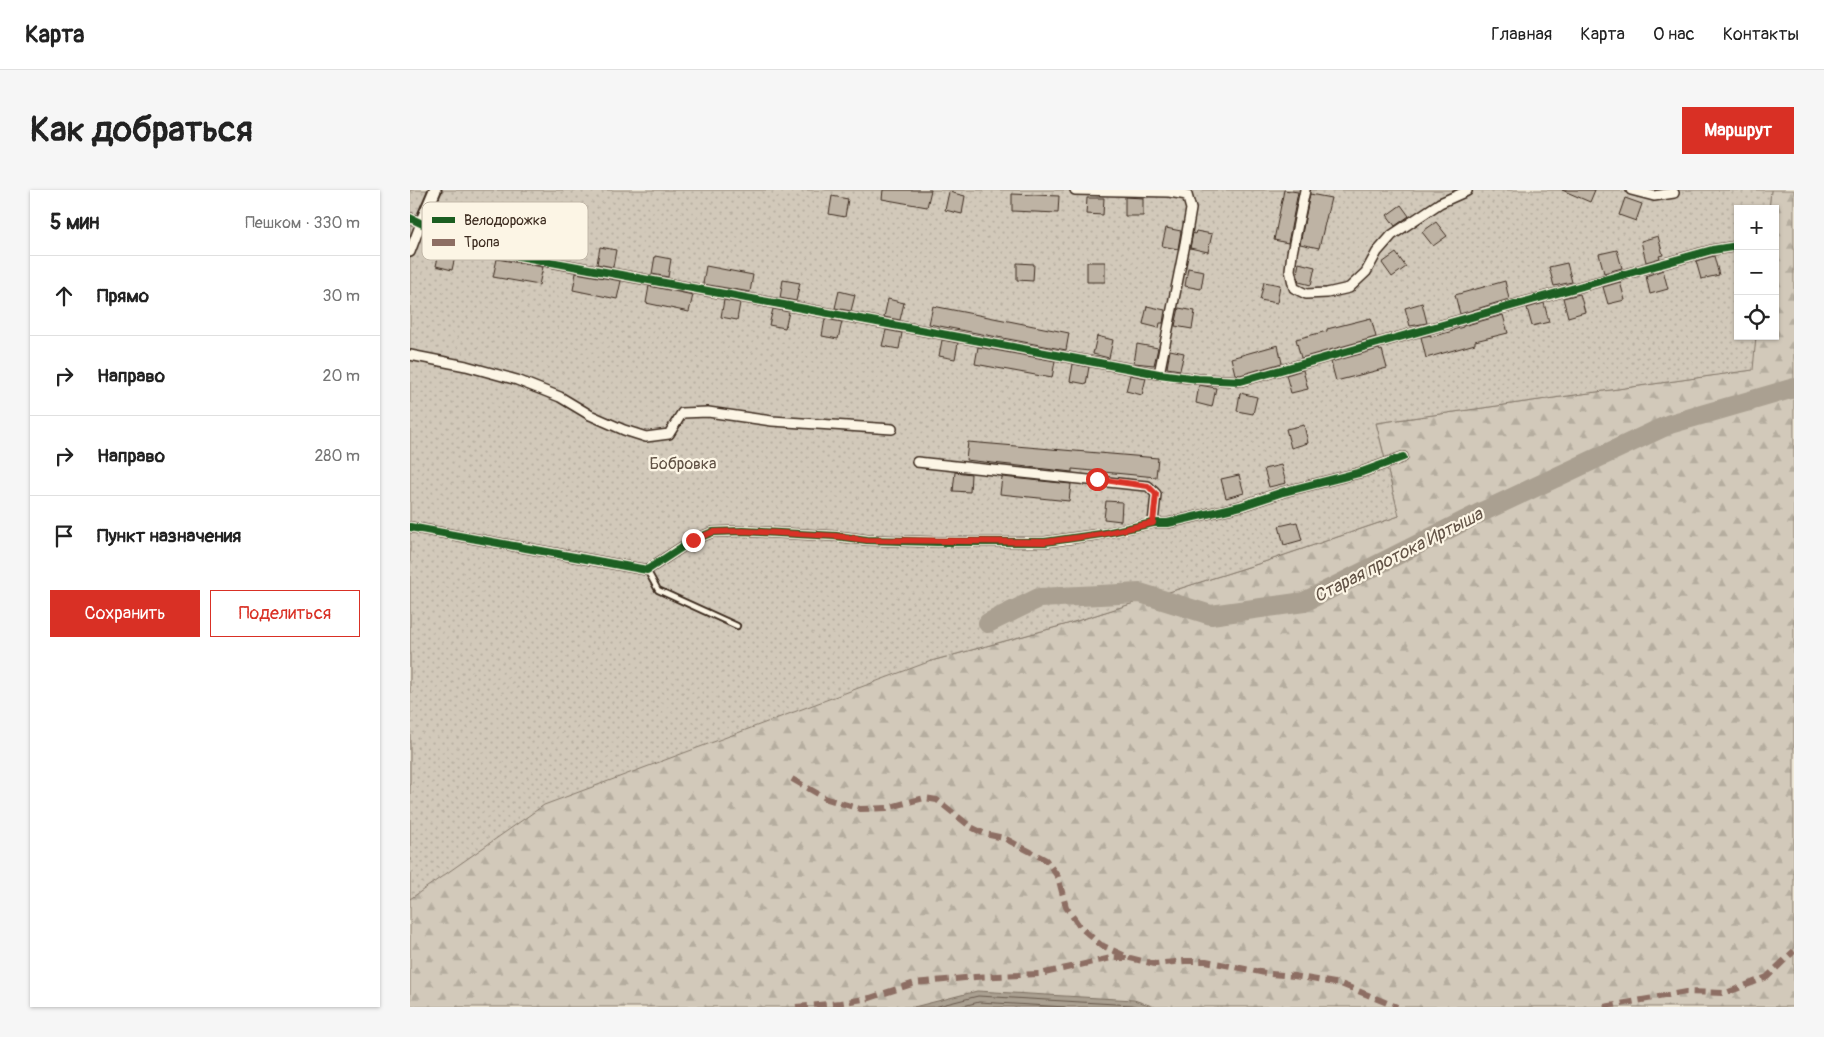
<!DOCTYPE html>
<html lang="ru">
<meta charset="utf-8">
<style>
body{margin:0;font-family:Pangolin,sans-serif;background:#f6f6f6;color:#222}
.controls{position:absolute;right:15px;top:15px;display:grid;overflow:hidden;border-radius:0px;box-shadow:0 1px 4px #0004}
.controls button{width:45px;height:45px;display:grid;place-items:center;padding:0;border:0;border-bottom:1px solid #e0e0e0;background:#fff;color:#222;font:25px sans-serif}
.stop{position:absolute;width:15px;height:15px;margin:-11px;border:4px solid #d93025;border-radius:50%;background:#fff}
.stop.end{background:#d93025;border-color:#fff;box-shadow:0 1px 5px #0008}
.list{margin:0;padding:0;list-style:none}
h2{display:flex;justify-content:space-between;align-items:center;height:65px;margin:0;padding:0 20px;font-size:21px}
h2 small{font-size:16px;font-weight:400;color:#767676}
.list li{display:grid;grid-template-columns:32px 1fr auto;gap:15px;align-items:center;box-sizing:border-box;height:80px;padding:0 20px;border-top:1px solid #e0e0e0}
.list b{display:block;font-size:19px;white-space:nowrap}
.list em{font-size:16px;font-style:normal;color:#767676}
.actions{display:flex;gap:10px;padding:15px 20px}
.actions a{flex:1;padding:11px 0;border:1px solid #d93025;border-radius:0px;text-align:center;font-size:18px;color:#d93025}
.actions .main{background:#d93025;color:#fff}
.icon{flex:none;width:28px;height:28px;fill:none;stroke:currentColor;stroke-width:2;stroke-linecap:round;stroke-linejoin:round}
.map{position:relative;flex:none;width:1384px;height:817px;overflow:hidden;border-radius:0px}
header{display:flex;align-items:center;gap:30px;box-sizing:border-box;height:70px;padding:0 25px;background:#fff;border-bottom:1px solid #e0e0e0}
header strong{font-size:24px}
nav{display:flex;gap:28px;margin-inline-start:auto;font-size:18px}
.intro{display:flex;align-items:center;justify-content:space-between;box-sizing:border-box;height:120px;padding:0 30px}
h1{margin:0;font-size:35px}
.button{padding:12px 22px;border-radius:0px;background:#d93025;color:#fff;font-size:18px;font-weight:700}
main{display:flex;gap:30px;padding:0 30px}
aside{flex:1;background:#fff;border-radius:0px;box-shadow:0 1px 4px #0004}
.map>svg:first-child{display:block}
.forest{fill:url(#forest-firs);stroke:#867a6c}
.garden{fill:url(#garden-dots);stroke:#867a6c}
.water{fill:#aaa091;stroke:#7e7163}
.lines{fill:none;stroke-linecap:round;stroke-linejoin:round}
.shore{stroke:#67594c;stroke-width:1}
.river{stroke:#aaa091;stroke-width:20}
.building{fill:#beb3a4;stroke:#3b2a1e}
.service-casing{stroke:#3b2a1e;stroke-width:8}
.minor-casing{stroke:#3b2a1e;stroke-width:12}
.tertiary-casing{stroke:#3b2a1e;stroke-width:15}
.service{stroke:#fcf5e5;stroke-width:4.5}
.minor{stroke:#fcf5e5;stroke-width:9}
.tertiary{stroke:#fcf5e5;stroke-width:11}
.quiet{stroke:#8d6e63;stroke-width:6;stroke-dasharray:12 6;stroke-linecap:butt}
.cycleway-casing{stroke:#fcf5e5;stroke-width:11}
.cycleway{stroke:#1b5e20;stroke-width:8}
.route{stroke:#d93025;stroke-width:6}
.labels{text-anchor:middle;stroke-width:4.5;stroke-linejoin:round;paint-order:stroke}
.park-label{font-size:16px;fill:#615245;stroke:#fcf5e5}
.water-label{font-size:18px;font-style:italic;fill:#625346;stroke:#fcf5e5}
.key{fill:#fcf5e5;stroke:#c2b8a9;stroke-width:1}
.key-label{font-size:14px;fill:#3b2a1e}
</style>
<header>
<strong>Карта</strong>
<nav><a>Главная</a><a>Карта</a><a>О нас</a><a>Контакты</a></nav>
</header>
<div class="intro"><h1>Как добраться</h1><a class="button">Маршрут</a></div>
<main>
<aside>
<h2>5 мин<small>Пешком · 330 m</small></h2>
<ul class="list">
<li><svg class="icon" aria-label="ahead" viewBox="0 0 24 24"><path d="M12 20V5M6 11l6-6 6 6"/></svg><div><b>Прямо</b></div><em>30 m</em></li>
<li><svg class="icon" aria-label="right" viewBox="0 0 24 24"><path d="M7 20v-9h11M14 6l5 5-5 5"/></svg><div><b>Направо</b></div><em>20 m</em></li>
<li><svg class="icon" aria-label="right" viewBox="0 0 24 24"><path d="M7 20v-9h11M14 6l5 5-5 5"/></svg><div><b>Направо</b></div><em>280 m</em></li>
<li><svg class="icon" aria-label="arrive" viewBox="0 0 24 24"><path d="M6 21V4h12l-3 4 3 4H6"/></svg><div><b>Пункт назначения</b></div></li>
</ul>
<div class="actions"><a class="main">Сохранить</a><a>Поделиться</a></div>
</aside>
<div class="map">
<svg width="1384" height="817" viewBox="0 0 1384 817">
<defs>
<pattern id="forest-firs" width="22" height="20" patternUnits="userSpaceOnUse" patternTransform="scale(1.25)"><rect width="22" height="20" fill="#d2c9ba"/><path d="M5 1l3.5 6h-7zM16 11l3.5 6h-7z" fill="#b5ad9f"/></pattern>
<pattern id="garden-dots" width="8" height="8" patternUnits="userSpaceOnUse" patternTransform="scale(1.25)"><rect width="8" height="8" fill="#d2c9ba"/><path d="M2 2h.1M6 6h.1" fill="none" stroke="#b5ad9f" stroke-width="1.8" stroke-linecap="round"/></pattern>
</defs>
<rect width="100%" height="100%" fill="#f0e9d9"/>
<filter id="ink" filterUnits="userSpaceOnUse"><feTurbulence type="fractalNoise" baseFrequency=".02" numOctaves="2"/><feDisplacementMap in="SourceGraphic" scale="10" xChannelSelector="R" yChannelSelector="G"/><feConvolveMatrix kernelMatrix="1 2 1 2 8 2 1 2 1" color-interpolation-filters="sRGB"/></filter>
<g filter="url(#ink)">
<path class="forest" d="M 1361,0 L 1384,0 L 1384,817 L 0,817 L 0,358 L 363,460 L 521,471 L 654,435 L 854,372 L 989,326 L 966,233 L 1342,180 L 1346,146 L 1365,146 L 1365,19 L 1359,19 Z"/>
<path class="garden" d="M 0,0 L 1361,0 L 1359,19 L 1328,19 L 1328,146 L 1346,146 L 1343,180 L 966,233 L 989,326 L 854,372 L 654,435 L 521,471 L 134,615 L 0,709 Z"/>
<path class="water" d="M 567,801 L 724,810 L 745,817 L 504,817 Z"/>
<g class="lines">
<path class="shore" d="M 524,817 L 568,806 L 722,815 L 730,817
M 549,817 L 569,812 L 656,817"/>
<path class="river" d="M 578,433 L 629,408 L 730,403 L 801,425 L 894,412 L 1074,321 L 1260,234 L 1384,198"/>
</g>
<path class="building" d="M 473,0 L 521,0 L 517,17 L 472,9 Z
M 874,0 L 888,2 L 878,53 L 864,50 Z
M 1152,0 L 1185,0 L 1180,12 Z
M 539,2 L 555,6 L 552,24 L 535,20 Z
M 602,4 L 649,6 L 648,23 L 602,21 Z
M 900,4 L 921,8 L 909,58 L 890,54 Z
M 422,6 L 438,9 L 435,27 L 419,24 Z
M 715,7 L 733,8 L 733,26 L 715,26 Z
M 677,8 L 694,8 L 693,25 L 676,24 Z
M 1215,8 L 1232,14 L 1226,31 L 1209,25 Z
M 991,15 L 999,26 L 985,36 L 977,25 Z
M 1026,32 L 1037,46 L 1023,56 L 1012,42 Z
M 756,38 L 771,41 L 768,59 L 752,56 Z
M 786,41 L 802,44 L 798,62 L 780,58 L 783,43 L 785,44 Z
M 1248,46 L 1253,65 L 1249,66 L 1250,68 L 1236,72 L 1231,51 Z
M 190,57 L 206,60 L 203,77 L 187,74 Z
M 30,58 L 46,62 L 42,80 L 26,76 Z
M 1207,60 L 1212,78 L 1194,83 L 1189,64 Z
M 986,63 L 996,77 L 982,87 L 972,73 Z
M 245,66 L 261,69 L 258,87 L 242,84 Z
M 1304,66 L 1309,85 L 1291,89 L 1286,71 Z
M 87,69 L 133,77 L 129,95 L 83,87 Z
M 677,72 L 695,72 L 695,92 L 677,92 Z
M 607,73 L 624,74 L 623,91 L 607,90 Z
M 889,73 L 905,77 L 901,95 L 889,92 L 887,83 Z
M 1157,73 L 1162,92 L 1144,96 L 1139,77 Z
M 296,76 L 343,85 L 340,102 L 293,94 Z
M 778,78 L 794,81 L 791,99 L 775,96 Z
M 1253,80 L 1258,99 L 1240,104 L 1236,86 Z
M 166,83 L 211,91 L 207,109 L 163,100 Z
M 373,90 L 390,93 L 386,111 L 370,108 Z
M 1095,91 L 1099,109 L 1050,124 L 1045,105 Z
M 854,92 L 870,95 L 867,113 L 850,110 Z
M 1210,92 L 1215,110 L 1198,114 L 1193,97 Z
M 239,96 L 283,105 L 279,122 L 236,113 Z
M 429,101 L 445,105 L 441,121 L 425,118 Z
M 1170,104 L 1175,122 L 1158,127 L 1153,108 Z
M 478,109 L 494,113 L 490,130 L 474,127 Z
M 314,110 L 330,113 L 327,130 L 311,127 Z
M 1012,113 L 1017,133 L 1000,136 L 995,118 Z
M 1134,113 L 1139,132 L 1122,136 L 1117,118 Z
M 523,116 L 659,143 L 656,160 L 519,134 Z
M 737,116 L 755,120 L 753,133 L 750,133 L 749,138 L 733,134 Z
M 769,118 L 785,121 L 782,139 L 765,136 Z
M 363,119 L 379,122 L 375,138 L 359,135 Z
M 1093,125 L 1098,143 L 1065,151 L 1065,154 L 1016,168 L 1011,147 L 1021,145 L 1021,147 L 1043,141 L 1043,140 L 1053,137 L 1053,136 Z
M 961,128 L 966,147 L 891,168 L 886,149 L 917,141 L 917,139 Z
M 415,129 L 432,132 L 428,149 L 412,146 Z
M 476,140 L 492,143 L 489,159 L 472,156 Z
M 687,146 L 703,150 L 699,168 L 683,164 Z
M 532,150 L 548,153 L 545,169 L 529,166 Z
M 727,154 L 748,158 L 744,175 L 724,173 Z
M 868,155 L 872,173 L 830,185 L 825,184 L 821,168 Z
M 568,157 L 645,171 L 642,188 L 565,174 Z
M 969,159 L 970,161 L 972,160 L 977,178 L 926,191 L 921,172 Z
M 760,160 L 774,163 L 770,180 L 757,178 Z
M 663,174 L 679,177 L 676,194 L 660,191 Z
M 893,180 L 898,199 L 881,203 L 876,185 Z
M 720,185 L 736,188 L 732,205 L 716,201 Z
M 789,195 L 806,198 L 802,217 L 786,213 Z
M 830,203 L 847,207 L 843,224 L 827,221 Z
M 894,235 L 898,253 L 881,258 L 876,239 Z
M 558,252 L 748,268 L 746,287 L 662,279 L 662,282 L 556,270 Z
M 871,275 L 876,293 L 859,297 L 854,279 Z
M 545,282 L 561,284 L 560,302 L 543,301 Z
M 829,285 L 834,303 L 816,308 L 811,289 Z
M 592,287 L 661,294 L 659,311 L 590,304 Z
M 696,311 L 712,312 L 711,331 L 694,329 Z
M 887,332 L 892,350 L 874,355 L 869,336 Z"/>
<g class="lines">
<defs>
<path id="service" d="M 237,380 L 248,400 L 327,436"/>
<path id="minor" d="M 665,0 L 759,2 L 777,5 L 781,19 L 775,54 L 749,184
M 895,0 L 882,63 L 880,80 L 884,98 L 896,104 L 917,103 L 939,98 L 956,82 L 967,62 L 982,45 L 1030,13 L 1057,1
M 1221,0 L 1244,6 L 1264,3
M 0,28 L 54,54 L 81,61 L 749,184 L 788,189 L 831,191 L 1302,60 L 1328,56
M 0,62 L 11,33
M 0,165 L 56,176 L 107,190 L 150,207 L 180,225 L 214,240 L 236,247 L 259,244 L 272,223 L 298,222 L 362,231 L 482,239
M 507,272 L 726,295 L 738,296 L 746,304 L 743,333
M 0,337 L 237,380 L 283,350 L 303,342 L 333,341 L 426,346 L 457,350 L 527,352 L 635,352 L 691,344 L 743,333 L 758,333 L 831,316 L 873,302 L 952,282 L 993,267"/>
<path id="tertiary" d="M 11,33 L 25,0"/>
</defs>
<use href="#service" class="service-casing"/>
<use href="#minor" class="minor-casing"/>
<use href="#tertiary" class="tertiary-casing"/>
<use href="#service" class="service"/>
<use href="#minor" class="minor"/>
<use href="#tertiary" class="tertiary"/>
<path class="quiet" d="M 382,589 L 417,609 L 450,619 L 477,618 L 514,608 L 527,610 L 561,637 L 575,644 L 594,648 L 636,670 L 648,687 L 656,717 L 670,737 L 691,755 L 720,768 L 745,774 L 775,771 L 796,771 L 860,784 L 884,786 L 931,794 L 987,817
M 386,817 L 430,813 L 460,808 L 505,793 L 565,787 L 630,784 L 701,768 L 718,768
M 1194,817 L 1276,802 L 1316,803 L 1357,787 L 1384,761"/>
<defs>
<path id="cycleway" d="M 0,28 L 54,54 L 81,61 L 749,184 L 788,189 L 831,191 L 1302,60 L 1328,56
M 0,337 L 237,380 L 283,350 L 303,342 L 333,341 L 426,346 L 457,350 L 527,352 L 635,352 L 691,344 L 743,333 L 758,333 L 831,316 L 873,302 L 952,282 L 993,267"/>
</defs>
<use href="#cycleway" class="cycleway-casing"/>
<use href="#cycleway" class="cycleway"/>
</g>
</g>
<g class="lines" filter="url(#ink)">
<path class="route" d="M 283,350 L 303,342 L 333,341 L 426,346 L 457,350 L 635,352 L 692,344 L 743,333 L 746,304 L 738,296 L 687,289"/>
</g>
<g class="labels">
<g class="park-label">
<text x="273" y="279">Бобровка</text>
</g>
<g class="water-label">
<text transform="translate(988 365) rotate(-27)" y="6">Старая протока Иртыша</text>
</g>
</g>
<rect x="12" y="12" width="166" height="58" rx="8" class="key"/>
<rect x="22" y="27" width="23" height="6" fill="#1b5e20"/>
<rect x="22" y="49" width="23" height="7" fill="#8d6e63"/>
<g class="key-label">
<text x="54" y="35">Велодорожка</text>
<text x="54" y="57">Тропа</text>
</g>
</svg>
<div class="controls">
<button>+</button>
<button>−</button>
<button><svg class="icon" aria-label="locate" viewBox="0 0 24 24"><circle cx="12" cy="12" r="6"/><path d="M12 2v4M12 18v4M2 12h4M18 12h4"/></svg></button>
</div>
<div class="stop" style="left:687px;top:289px"></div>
<div class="stop end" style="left:283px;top:350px"></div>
</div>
</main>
